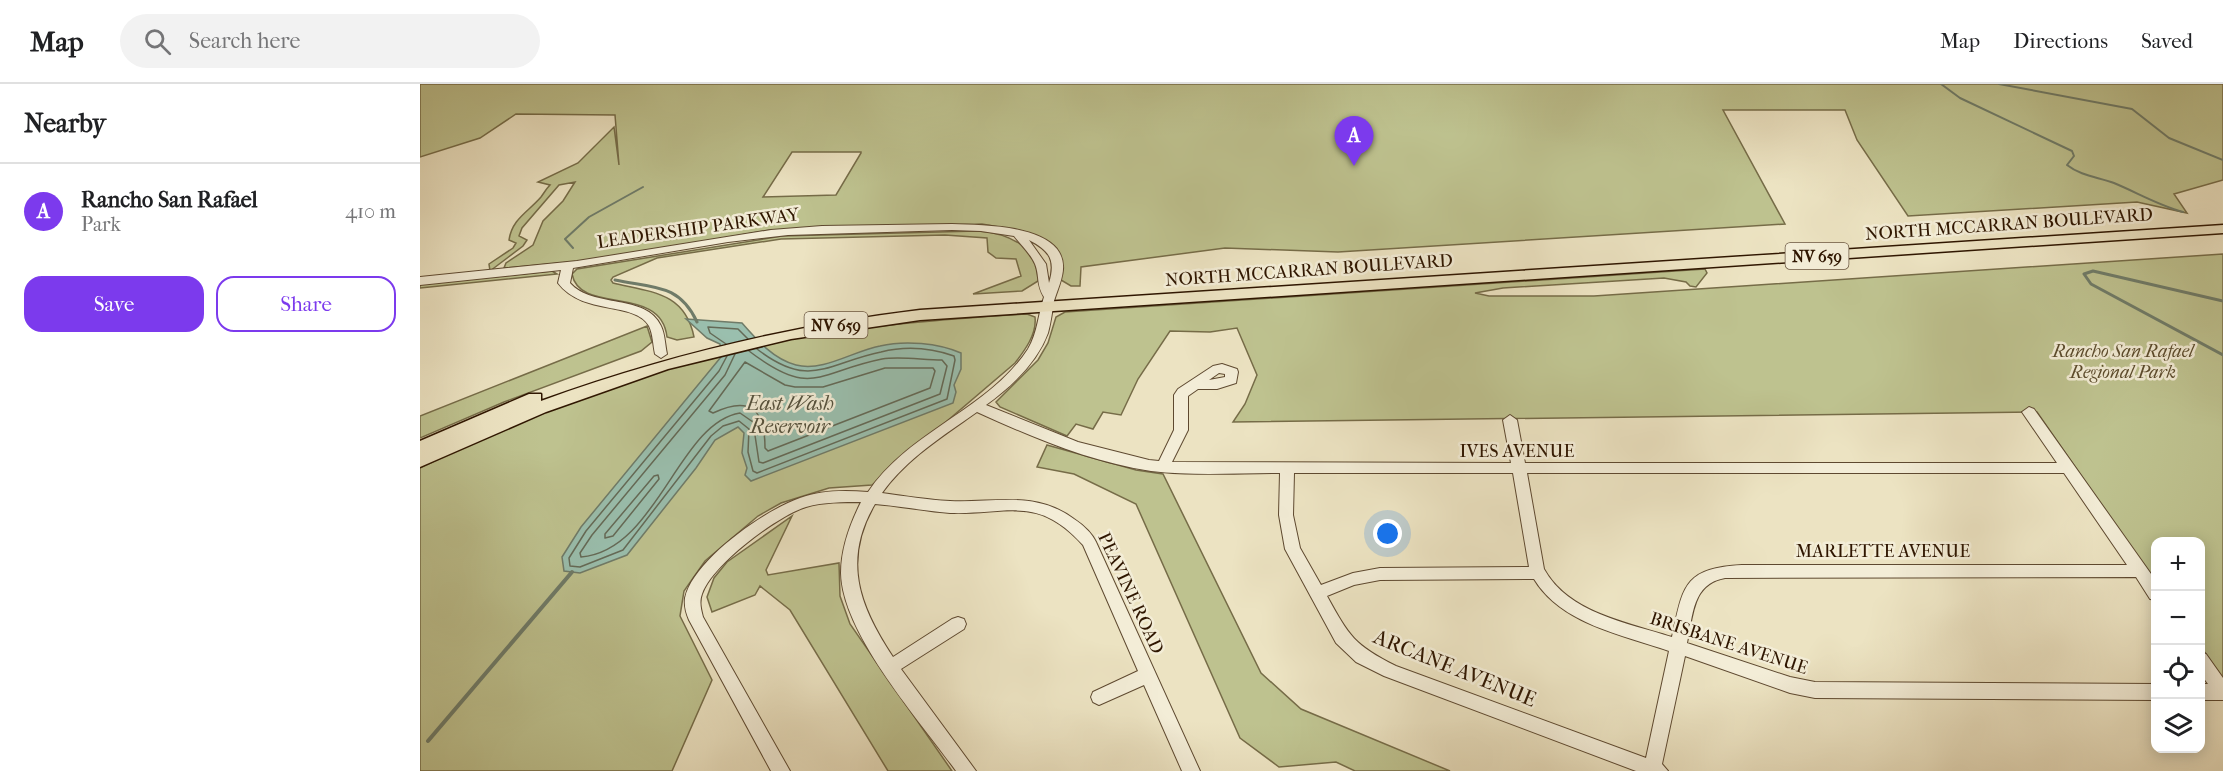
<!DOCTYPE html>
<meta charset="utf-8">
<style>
body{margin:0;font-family:"IM FELL French Canon",serif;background:#f2f2f2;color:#202124}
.controls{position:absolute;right:18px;bottom:18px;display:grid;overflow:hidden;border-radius:12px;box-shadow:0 3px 15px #0003}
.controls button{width:54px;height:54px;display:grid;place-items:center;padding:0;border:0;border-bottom:2px solid #e0e0e0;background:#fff;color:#202124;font:30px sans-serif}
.you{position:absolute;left:968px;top:450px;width:21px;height:21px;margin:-15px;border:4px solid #fff;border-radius:50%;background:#1a73e8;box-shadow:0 0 0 9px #1a73e833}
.badge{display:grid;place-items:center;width:39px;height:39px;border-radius:50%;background:#7c3aed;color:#fff;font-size:20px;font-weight:700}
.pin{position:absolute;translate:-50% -50px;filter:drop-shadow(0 2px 3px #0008)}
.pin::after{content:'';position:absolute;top:32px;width:21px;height:18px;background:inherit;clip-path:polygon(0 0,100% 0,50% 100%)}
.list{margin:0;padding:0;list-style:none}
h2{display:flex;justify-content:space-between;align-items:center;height:78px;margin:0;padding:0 24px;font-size:26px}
h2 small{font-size:20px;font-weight:400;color:#757577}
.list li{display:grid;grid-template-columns:39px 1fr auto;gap:18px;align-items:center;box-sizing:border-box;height:96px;padding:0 24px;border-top:2px solid #e0e0e0}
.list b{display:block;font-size:22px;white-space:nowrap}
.list p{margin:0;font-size:20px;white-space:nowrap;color:#757577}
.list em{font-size:20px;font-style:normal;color:#757577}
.actions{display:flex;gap:12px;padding:18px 24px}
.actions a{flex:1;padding:14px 0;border:2px solid #7c3aed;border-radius:18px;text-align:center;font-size:21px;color:#7c3aed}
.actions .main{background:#7c3aed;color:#fff}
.icon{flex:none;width:33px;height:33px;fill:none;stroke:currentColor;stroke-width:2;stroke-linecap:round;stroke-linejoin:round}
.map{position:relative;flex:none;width:1803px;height:687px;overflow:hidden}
header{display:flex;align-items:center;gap:36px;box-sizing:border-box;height:84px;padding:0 30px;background:#fff;border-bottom:2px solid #e0e0e0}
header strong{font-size:28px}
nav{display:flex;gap:33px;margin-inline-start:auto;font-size:21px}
.search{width:420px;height:54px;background:#f2f2f2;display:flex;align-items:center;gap:15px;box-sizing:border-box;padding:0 21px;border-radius:33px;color:#757577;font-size:22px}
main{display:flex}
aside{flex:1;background:#fff}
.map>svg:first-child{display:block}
.green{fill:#bec28f;stroke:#766c48;stroke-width:1.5;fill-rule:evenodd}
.water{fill:#9abfae;stroke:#6f7b68;stroke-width:1.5}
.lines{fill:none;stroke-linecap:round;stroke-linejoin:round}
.shore{stroke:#646a57;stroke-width:1.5}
.stream-far2{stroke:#6f7b68;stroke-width:2}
.stream-far1{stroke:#6f7b68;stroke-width:3}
.stream{stroke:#6f7b68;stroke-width:4}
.minor-casing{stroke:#5e4930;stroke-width:2}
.major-casing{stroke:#2f1600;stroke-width:3}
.minor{fill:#f3edd7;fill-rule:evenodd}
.major{fill:#ece3c2;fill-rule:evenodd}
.labels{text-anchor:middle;stroke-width:5;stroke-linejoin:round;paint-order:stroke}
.shield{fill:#f3edd7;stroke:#6a5640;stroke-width:1.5}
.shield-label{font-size:16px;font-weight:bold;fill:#2f1600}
.street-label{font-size:18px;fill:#2f1600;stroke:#f3edd7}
.park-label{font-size:18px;font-style:italic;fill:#5a4a2b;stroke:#f3edd7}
.water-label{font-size:20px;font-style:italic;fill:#54513d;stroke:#f3edd7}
.near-street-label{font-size:21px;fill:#2f1600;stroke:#f3edd7}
</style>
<header>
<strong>Map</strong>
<div class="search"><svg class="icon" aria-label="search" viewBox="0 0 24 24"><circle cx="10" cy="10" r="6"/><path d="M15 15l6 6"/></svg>Search here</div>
<nav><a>Map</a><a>Directions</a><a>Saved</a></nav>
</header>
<main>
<aside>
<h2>Nearby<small></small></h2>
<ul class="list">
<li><span class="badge">A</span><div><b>Rancho San Rafael</b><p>Park</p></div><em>410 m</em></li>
</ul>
<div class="actions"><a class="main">Save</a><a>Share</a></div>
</aside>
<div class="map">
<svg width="1803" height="687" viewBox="0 0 1803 687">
<rect width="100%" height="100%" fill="#ece3c2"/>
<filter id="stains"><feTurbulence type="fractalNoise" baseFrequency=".00333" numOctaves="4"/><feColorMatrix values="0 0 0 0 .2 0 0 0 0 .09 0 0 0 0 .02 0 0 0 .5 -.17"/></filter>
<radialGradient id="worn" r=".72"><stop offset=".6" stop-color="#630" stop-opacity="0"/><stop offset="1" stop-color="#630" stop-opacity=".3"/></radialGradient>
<path class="green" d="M 0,0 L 1803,0 L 1803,96 L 1754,110 L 1767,129 L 1717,118 L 1488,132 L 1437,56 L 1425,26 L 1303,26 L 1365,140 L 918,168 L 805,164 L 661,183 L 660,202 L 651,202 L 641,196 L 639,175 L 603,147 L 562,140 L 350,146 L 173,176 L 84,184 L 86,179 L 113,161 L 123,137 L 143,117 L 155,98 L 139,101 L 102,144 L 99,152 L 107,156 L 103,162 L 70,187 L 69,180 L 93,164 L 96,159 L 89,156 C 92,135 108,128 121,113 C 124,109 126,105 130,101 L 118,98 L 158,79 L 194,43 L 199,81 L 195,31 L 96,30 L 60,54 L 0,73 ZM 372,68 L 441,68 L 441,69 L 416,111 L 343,113 Z
M 558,147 C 587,149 621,163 618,197 L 602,207 L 553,210 L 601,192 L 596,175 L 576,174 L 568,168 L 567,154 L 525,151 L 361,155 L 237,174 L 193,193 L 191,196 L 193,199 C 231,208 265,208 274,253 L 257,256 L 247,253 C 241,199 160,232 152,190 L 157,185 L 362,152 Z
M 1803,170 L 1803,595 L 1781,563 L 1780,458 L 1736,458 L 1735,498 L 1617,328 L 813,338 L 825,320 L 837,291 L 817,244 L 790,248 L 750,247 L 718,295 L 701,331 L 683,328 L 673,345 L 656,340 L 647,352 L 580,323 L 576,318 L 618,276 L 628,259 L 636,233 L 645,228 L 1285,185 L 1287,189 L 1276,203 L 1270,202 L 1266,198 L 1244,194 L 1083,204 L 1055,209 L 1069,212 L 1174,212 Z
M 132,187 L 137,190 L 0,204 L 0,200 Z
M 607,230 L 615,233 C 617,250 605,266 595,279 L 452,401 L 409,404 L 361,419 L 338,432 L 285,477 L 264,507 L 260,532 L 292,596 L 252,687 L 0,687 L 0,384 C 118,327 243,278 372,255 C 450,241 528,235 607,230 Z
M 227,242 L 232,258 L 221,267 L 84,318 L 0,354 L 0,332 Z
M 627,361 L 716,386 L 743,390 L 841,589 L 881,625 L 1030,687 L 935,687 L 916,678 L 859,683 L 820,654 L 716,420 L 654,390 L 617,383 Z
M 372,432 L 346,486 L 348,491 L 419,479 L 420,512 L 430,540 L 532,687 L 468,687 L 370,526 L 340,502 L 335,511 L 292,528 L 287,513 L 294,494 L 307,478 Z"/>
<path class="water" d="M 266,235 L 322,239 C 336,255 353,275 376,281 C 404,288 433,267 460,262 C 485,256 518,259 541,269 L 541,285 L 534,301 L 536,308 L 533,319 L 331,397 L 325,391 L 327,384 L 322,369 L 324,349 L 318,343 L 295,356 L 276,384 L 207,471 L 160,489 L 144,487 L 142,473 L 161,443 L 301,273 L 300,260 L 287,254 Z"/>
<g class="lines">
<path class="shore" d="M 306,260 L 290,249 L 288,243 L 318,245 L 328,255
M 315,270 L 305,291 L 172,451 L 160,469 L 161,473 C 237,467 258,339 320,329 L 333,338 L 339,378 L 343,379 L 520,310 L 527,282 L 522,276 C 503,276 480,272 462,275 C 397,288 392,315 329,267
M 307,272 L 299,287 L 166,447 L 149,474 L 150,482 L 160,483 L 203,466 L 291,352 L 303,342 L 319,337 L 329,345 L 328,368 L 333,387 L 337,389 L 527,315 L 535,276 L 534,272 C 511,264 485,262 461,268 C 407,279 390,306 337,265
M 325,278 L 365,301 L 375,303 L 403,303 L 465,284 L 513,284 L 515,287 L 510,304 L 348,367 L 345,364 C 345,326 331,311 293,329 L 289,327 Z
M 238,391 L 239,395 L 193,452 L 185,454 L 185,450 L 234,392 Z"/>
<path class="stream-far2" d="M 1521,0 L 1540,14 L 1652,67 L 1654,72 L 1647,81 C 1661,92 1678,93 1694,99 C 1718,109 1738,121 1763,128
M 1579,0 L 1712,25 L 1749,54 L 1803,76
M 153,164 L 145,155 L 169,133 L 223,103"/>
<path class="stream-far1" d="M 195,196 C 232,204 259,199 277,238
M 1803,217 L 1673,187 L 1664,190 L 1671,200 L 1803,271"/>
<path class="stream" d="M 8,657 L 152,488"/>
<defs>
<path id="minor" d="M 532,140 C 561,141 617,141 637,165 C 650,182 639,200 634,217 C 632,228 631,238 628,249 C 617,279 591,303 566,321 L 658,358 L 729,376 L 739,377 L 754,346 L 754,311 L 758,305 L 793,282 L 802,280 L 817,285 L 818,288 L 816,299 L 797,305 L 778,305 L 768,312 L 768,346 L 752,378 L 1091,379 L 1083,336 L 1090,331 L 1097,336 L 1105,379 L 1637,379 L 1602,328 L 1609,323 L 1614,325 L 1736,497 L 1736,516 L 1730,515 L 1716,493 L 1305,494 C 1272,500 1273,531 1267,559 L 1370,593 L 1395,598 L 1736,600 L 1736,616 L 1395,614 L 1370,609 L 1265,572 L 1242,680 L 1248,687 L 1216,687 L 964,592 L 936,578 L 916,559 L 865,465 L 859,431 L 860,389 C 817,389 773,392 731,387 C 670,378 612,353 557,328 C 523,352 486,375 462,409 C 485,412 508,416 530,417 C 575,419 615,406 654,435 C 663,441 672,449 676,458 L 780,687 L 762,687 L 724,601 L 679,621 L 673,618 L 671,613 L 673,608 L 718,587 L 663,461 C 617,410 588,431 530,429 C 505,427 480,422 455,420 C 422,476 439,522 473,573 L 532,535 L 538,533 L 544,535 L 546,540 L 544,545 L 481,585 L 556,687 L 536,687 C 501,638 422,550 421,489 C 421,464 430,440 441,418 C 423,418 404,418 386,423 C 357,432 292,481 282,510 C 279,518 281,525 283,533 L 370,687 L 351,687 L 269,536 C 266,529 264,522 265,514 C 273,476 345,426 380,414 C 401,406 425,406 448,408 C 489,347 569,325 608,265 C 618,248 618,230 624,213 C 616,200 620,193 615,180 C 610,169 601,161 594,152 L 561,147 L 532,146 L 368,151 L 308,158 L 153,184 L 150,199 C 173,225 226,209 241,242 C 245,250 245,261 247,270 L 241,274 L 235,270 C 233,261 233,250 229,242 C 215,217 163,232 138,199 L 141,186 L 0,201 L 0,193 L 157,177 L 351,146 L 402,142 ZM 609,156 C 630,167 636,176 629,199 L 626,180 ZM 799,289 L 805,290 L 805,293 L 789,296 ZM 874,389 L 1093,389 L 1109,483 L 960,484 L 933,489 L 901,501 L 880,464 L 873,431 ZM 1107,389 L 1644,389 L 1707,481 L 1322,481 C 1263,484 1263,503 1252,553 C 1208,539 1148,529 1124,485 ZM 1114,495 C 1141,540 1203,551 1249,567 L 1226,674 L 976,582 C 934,561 929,552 907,512 L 934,501 L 960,496 Z
M 1780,568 L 1786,570 L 1803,594 L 1803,616 L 1780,616 L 1780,600 L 1788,600 L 1780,589 Z"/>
<path id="major" d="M 1803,141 L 1803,149 L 500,236 L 371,255 L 248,285 L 126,328 L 0,383 L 0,357 L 109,310 L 121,310 L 121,317 C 245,272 369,242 500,226 Z"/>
</defs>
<use href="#minor" class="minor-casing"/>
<use href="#major" class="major-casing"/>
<use href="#minor" class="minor"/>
<use href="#major" class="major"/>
</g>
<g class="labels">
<g class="shield">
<rect x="1365.5" y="159" width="63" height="26" rx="4.5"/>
<rect x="384.5" y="228" width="63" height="26" rx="4.5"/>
</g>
<g class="shield-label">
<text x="1397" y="178">NV 659</text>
<text x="416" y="247">NV 659</text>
</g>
<g class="street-label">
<text transform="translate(1589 140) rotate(-4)" y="6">NORTH MCCARRAN BOULEVARD</text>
<text transform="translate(278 144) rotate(-8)" y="6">LEADERSHIP PARKWAY</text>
<text transform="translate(889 186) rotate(-4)" y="6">NORTH MCCARRAN BOULEVARD</text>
<text x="1097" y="373">IVES AVENUE</text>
<text x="1463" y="473">MARLETTE AVENUE</text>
<text transform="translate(711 509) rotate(65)" y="6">PEAVINE ROAD</text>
<text transform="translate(1309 559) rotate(18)" y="6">BRISBANE AVENUE</text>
</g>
<g class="park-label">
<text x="1703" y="273">Rancho San Rafael<tspan x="1703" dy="21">Regional Park</tspan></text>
</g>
<g class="water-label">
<text x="370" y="326">East Wash<tspan x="370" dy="23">Reservoir</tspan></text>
</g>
<g class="near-street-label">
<text transform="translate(1035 584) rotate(22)" y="7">ARCANE AVENUE</text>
</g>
</g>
<rect width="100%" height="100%" filter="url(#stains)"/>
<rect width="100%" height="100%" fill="url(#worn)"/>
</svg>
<div class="controls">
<button>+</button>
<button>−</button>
<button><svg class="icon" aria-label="locate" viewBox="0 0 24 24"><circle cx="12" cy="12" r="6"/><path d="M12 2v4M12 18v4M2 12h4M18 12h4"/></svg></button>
<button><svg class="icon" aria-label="layers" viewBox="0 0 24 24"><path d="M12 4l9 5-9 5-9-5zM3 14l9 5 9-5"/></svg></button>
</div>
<div class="you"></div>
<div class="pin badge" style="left:934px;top:82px">A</div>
</div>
</main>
